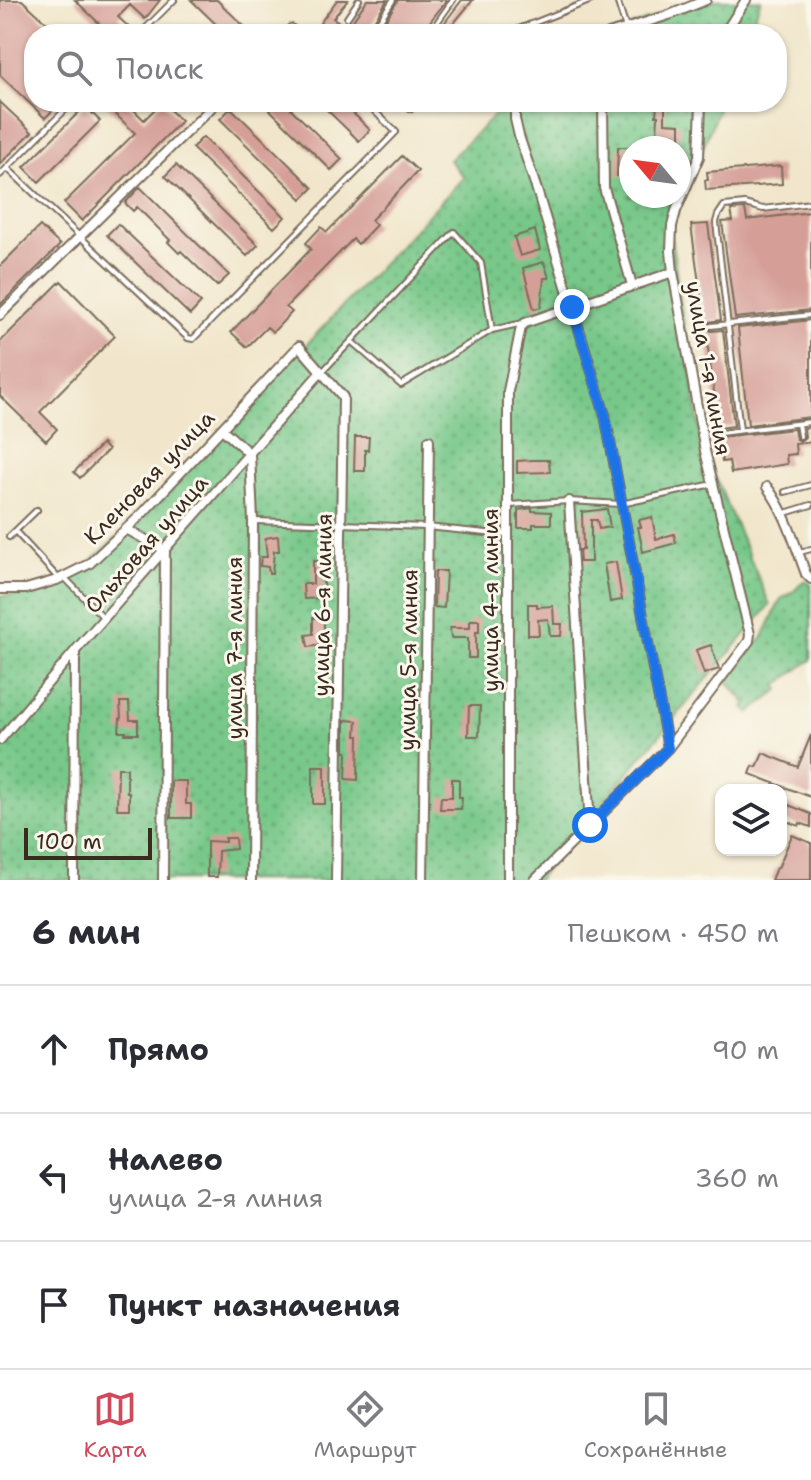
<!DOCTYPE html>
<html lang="ru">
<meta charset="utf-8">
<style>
body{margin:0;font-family:"Shantell Sans",sans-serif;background:#f2f2f3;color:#2b2b33}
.controls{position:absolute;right:24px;bottom:24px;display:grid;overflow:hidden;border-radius:16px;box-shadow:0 2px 6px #0004}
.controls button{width:72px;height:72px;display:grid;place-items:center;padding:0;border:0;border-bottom:2px solid #e1e1e2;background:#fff;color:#2b2b33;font:40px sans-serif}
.compass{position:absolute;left:619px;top:136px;width:72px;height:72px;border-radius:50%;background:#fff;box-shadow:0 2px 6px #0004;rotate:299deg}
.scale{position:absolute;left:24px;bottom:20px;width:128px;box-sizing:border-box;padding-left:8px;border:4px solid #3b2a1e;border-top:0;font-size:22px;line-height:28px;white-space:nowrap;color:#3b2a1e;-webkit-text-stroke:6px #fbf7ec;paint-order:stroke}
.stop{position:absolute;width:24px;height:24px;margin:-18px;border:6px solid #1a73e8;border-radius:50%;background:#fff}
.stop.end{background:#1a73e8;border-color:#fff;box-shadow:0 2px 8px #0008}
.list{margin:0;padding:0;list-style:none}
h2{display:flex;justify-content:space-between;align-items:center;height:104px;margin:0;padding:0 32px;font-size:34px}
h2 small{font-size:26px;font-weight:400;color:#7c7c81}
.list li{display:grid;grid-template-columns:52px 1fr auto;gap:24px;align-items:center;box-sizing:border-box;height:128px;padding:0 32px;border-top:2px solid #e1e1e2}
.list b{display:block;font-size:30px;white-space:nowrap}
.list p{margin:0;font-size:26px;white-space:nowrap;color:#7c7c81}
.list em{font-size:26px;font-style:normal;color:#7c7c81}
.icon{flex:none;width:44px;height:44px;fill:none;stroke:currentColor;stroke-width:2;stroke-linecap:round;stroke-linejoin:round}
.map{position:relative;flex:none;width:811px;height:880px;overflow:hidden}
.search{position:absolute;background:#fff;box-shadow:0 2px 6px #0004;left:24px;right:24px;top:24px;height:88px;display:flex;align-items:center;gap:20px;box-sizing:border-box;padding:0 28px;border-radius:32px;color:#7c7c81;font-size:30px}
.sheet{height:488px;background:#fff}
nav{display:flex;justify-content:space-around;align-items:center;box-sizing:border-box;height:112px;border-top:2px solid #e1e1e2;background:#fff;font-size:22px;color:#7c7c81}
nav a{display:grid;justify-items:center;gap:4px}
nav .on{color:#d1495b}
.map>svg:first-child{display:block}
.green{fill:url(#green-dots);stroke:#5a7954;stroke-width:2;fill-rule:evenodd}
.building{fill:#d59f97}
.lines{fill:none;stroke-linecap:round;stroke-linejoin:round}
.service-casing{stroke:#7b6c5b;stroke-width:8}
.minor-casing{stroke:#7b6c5b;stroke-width:12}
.service{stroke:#fff;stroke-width:4}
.minor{stroke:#fff;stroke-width:8}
.route{stroke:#1a73e8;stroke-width:10}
.labels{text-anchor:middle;stroke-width:6;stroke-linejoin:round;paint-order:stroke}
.street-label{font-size:22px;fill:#3b2a1e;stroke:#fbf7ec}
</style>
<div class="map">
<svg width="811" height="880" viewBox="0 0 811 880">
<defs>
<pattern id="green-dots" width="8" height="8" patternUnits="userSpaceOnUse" patternTransform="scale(2)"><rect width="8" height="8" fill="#78c88a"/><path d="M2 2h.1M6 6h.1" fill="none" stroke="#64a370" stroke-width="1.8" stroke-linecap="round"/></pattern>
</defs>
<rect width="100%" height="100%" fill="#fbf7ec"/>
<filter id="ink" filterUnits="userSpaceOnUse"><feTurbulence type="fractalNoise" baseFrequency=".0125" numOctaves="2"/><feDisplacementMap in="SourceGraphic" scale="16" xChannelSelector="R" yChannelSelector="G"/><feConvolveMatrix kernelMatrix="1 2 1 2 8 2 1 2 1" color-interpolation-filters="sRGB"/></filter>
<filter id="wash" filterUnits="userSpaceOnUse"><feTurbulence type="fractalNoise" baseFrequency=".006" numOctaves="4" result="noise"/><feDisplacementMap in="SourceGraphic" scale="32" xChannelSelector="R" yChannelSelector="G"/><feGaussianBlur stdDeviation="1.8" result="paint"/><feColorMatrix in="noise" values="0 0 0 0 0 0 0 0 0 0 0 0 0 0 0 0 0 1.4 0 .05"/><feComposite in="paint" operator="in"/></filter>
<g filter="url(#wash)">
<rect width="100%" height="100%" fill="#f1e6cb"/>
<path class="green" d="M 700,0 L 761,0 L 748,34 L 611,34 Z
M 508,102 L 721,102 L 670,231 L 702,446 L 770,605 L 537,880 L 0,880 L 0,596 L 34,594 L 81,570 L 131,525 L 292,360 L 464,177 L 449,160 ZM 631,148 L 679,148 L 679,196 L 631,196 Z
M 805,580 L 811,585 L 811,660 L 777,685 L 780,689 L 750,713 L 744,707 L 747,704 L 728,682 L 744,661 L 741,658 L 762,639 L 781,599 L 792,593 Z"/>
<g id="blocks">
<path class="building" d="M 0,0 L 22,0 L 59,34 L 34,34 L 34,102 L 61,102 L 45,118 L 0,75 Z
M 75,0 L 160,0 L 145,19 L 130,5 L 118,17 L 132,30 L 128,34 L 110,34 Z
M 191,0 L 217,0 L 252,34 L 226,34 Z
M 337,0 L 348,0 L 333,18 L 348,28 L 367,0 L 387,0 L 366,34 L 337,34 L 320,23 Z
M 398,0 L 447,0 L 420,34 L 377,34 Z
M 462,0 L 473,0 L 445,34 L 436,34 Z
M 0,102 L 32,132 L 0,164 Z
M 103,102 L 126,102 L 144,120 L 162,102 L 181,121 L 82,221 L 64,203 L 135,133 Z
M 262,102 L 284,102 L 342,159 L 331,170 Z
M 319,102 L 342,102 L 370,130 L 359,141 Z
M 657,104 L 665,105 L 665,123 L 680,124 L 680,138 L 657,136 L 658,116 L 656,116 Z
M 85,106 L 100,121 L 39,182 L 24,167 Z
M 231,108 L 313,188 L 302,199 L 220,119 Z
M 203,137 L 285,217 L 274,228 L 192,148 Z
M 618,147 L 631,147 L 631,158 L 628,158 L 629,176 L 617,176 Z
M 402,156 L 418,171 L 371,220 L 376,225 L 358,244 L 353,239 L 286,307 L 292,312 L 273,332 L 267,327 L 247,347 L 231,332 L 311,249 L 306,243 L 321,227 L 327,232 Z
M 176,165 L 258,245 L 247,256 L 165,176 Z
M 781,166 L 782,184 L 706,190 L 705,180 L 708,180 L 707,172 Z
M 140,187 L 229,275 L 217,286 L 181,251 L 179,253 L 168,242 L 170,240 L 137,207 L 133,211 L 125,203 Z
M 745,209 L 747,220 L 811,212 L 811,310 L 735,318 L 722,222 L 733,221 L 731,210 Z
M 118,224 L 201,303 L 190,315 L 107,235 Z
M 708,224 L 721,320 L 709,322 L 706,327 L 711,331 L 723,330 L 734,426 L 719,428 L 691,225 Z
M 40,226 L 60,245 L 0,305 L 0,266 Z
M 535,230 L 540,250 L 520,256 L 514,237 Z
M 544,262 L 549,278 L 544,278 L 541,307 L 534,309 L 523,268 Z
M 61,281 L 115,336 L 40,412 L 57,429 L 46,441 L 0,396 L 0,342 Z
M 811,320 L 811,417 L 748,425 L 738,328 Z
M 811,427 L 811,442 L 795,444 L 796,454 L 786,455 L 787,464 L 731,473 L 729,461 L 722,462 L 721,452 L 717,453 L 712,438 L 794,429 L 796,439 L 800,441 L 805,437 L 804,428 Z
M 355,437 L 369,437 L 368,450 L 365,450 L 365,471 L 354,471 Z
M 102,444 L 108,450 L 80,478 L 74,472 Z
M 533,460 L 549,460 L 550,472 L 517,473 L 517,461 Z
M 532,508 L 532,511 L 551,512 L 551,524 L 533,524 L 533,528 L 518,528 L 518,510 Z
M 607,509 L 610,527 L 599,529 L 597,520 L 591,520 L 591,562 L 580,562 L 579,550 L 583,550 L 582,512 Z
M 652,517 L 656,539 L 674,534 L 676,543 L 643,552 L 638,527 L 641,527 L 639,520 Z
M 278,536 L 279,551 L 274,551 L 272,574 L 269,574 L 268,567 L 260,566 L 261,557 L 267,557 L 265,538 Z
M 313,561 L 323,561 L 323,583 L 324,583 L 325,598 L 304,599 L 303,584 L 313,584 Z
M 616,562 L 622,600 L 610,602 L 604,564 Z
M 435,571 L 446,571 L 444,608 L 434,607 Z
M 528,604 L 537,604 L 537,607 L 553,606 L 554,624 L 562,624 L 561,636 L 550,636 L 548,619 L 538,620 L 539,635 L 528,635 Z
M 313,618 L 324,618 L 324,645 L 308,647 L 306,635 L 313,634 Z
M 470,620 L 479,620 L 479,632 L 476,632 L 476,658 L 468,658 L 468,638 L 451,638 L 450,628 L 470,628 Z
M 711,645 L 719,669 L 704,674 L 696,650 Z
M 120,702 L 129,702 L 130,720 L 138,720 L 138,734 L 125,734 L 126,732 L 119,732 L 120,719 L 121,719 Z
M 469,706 L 480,706 L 479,736 L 468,736 Z
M 345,720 L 357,721 L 356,736 L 359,736 L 358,780 L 346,779 L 347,752 L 345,752 Z
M 811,735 L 811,797 L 750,774 L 753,766 L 757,767 L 763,753 L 798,767 Z
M 313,766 L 325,766 L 325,804 L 313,804 Z
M 118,768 L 127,768 L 127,792 L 129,792 L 129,809 L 117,809 Z
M 452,779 L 459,779 L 459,797 L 462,797 L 461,809 L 440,809 L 441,797 L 452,797 Z
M 171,781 L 186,781 L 186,804 L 191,804 L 191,818 L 171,818 Z
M 781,802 L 811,814 L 811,827 L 800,823 L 799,826 L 781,819 Z
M 792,835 L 811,843 L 811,880 L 771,880 L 776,868 L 778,868 Z
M 225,838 L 235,838 L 236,849 L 218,851 L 217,877 L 207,877 L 207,841 L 225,842 Z"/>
</g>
</g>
<g filter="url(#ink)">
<use href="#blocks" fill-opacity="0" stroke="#7b6c5b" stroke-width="2"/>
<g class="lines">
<defs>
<path id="service" d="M 617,0 L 626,28
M 347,18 L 359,0
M 140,34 L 174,0
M 371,34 L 393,0
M 429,34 L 453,0
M 506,34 L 592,0
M 403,102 L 411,109
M 7,168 L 188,338 L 193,339 L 396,132 L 365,102
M 0,175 L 73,102
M 711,326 L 811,315
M 351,341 L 401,385 L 492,330
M 323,371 L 454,232 L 481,263 L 492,330 L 523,323
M 798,424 L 800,436
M 740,430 L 716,222 L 718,215 L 724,206 L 745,204 L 763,209 L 811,203
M 720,433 L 811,422
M 785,492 L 811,485
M 510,505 L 569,501 L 621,504 L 713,484
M 785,513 L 811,505
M 255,521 L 427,527 L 506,535
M 15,531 L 59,579
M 9,537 L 37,510
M 800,552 L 811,549
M 64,577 L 104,618"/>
<path id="minor" d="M 286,34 L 291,29
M 609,34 L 672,14 L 706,0
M 724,34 L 746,0
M 515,102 L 515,119 L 519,136 L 536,187 L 605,415 L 668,748
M 603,102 L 604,188 L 632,285
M 0,315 L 217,102
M 222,429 L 250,454 L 253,521 L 251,880
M 767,487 C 786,512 795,545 806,574 L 811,579
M 569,501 L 590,825
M 126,529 L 165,550 L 163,880
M 0,589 L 26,589 L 57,580 L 89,564 L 142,514 L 299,346 L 343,397 L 336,880
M 0,740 L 75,651 L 321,372
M 74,880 L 75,653
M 423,880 L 429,440
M 508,880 L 508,391 L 521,327 L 525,323 L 673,272
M 535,880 L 668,748 L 749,641 L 750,634 L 705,451 L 673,272 L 671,251 L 672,226 L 676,211 L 699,157 L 701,102"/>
</defs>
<use href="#service" class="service-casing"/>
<use href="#minor" class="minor-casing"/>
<use href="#service" class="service"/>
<use href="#minor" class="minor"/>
</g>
</g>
<g class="lines" filter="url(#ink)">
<path class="route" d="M 572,307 L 605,415 L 668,748 L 590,825"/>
</g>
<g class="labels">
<g class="street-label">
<text transform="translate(709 368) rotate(80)" y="8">улица 1-я линия</text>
<text transform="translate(149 477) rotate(-46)" y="8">Кленовая улица</text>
<text transform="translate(146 544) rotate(-49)" y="8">Ольховая улица</text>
<text transform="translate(490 600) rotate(-90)" y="8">улица 4-я линия</text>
<text transform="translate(322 605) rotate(-89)" y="8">улица 6-я линия</text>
<text transform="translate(234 648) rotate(-90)" y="8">улица 7-я линия</text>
<text transform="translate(408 660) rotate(-89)" y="8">улица 5-я линия</text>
</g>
</g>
</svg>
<div class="controls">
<button><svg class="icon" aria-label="layers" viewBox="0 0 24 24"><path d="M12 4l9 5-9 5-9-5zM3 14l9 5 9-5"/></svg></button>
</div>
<svg class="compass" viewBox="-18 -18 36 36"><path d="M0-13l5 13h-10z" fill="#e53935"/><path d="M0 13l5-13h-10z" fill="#7c7c81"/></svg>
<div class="scale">100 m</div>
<div class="stop" style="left:590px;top:825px"></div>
<div class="stop end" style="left:572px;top:307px"></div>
<div class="search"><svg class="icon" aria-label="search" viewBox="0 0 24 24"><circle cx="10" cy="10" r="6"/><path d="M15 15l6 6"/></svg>Поиск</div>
</div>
<section class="sheet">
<h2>6 мин<small>Пешком · 450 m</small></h2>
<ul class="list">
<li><svg class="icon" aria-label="ahead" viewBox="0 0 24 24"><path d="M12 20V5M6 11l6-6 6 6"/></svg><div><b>Прямо</b></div><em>90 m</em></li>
<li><svg class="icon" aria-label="left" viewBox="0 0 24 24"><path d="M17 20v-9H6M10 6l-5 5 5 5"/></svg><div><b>Налево</b><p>улица 2-я линия</p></div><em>360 m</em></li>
<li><svg class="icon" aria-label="arrive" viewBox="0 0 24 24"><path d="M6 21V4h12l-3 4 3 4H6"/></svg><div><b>Пункт назначения</b></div></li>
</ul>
</section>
<nav>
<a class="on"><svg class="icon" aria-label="map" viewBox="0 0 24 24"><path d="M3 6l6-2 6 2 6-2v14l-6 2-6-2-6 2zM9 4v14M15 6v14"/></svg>Карта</a>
<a><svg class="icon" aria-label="directions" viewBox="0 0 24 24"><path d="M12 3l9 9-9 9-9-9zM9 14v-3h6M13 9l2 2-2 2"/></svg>Маршрут</a>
<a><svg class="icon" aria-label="saved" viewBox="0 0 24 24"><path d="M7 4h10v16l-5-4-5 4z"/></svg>Сохранённые</a>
</nav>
